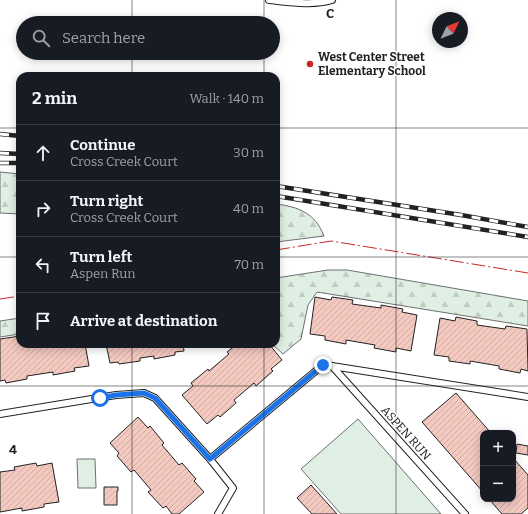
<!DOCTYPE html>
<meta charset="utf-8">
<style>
body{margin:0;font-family:Bitter,serif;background:#20242c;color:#f1f3f6}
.controls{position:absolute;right:12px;bottom:12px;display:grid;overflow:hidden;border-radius:8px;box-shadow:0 2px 10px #0003}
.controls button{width:36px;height:36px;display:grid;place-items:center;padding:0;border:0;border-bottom:1px solid #363941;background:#171b24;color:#f1f3f6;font:20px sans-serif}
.compass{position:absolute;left:432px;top:12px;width:36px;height:36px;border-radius:50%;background:#171b24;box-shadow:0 2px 10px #0003;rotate:47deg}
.stop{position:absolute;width:12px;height:12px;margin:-9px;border:3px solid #1a73e8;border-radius:50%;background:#fff}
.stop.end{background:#1a73e8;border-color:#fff;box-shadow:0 1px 4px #0008}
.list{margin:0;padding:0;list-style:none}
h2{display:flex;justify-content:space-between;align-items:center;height:52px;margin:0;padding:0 16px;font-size:17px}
h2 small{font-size:13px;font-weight:400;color:#9ea1a6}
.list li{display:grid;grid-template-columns:26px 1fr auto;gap:12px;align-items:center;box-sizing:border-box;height:56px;padding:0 16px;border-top:1px solid #363941}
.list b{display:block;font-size:15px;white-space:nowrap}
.list p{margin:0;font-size:13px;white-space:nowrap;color:#9ea1a6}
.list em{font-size:13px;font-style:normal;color:#9ea1a6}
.icon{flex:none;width:22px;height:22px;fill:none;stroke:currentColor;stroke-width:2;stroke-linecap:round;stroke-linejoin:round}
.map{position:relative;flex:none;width:528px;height:514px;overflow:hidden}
.search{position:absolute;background:#171b24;box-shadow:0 2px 10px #0003;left:16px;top:16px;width:264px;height:44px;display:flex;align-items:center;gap:10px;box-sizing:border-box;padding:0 14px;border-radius:22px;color:#9ea1a6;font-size:15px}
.panel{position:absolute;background:#171b24;box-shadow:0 2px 10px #0003;left:16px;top:72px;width:264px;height:276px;border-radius:12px}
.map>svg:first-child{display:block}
.forest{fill:url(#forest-firs);stroke:#6f6f6f}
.park{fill:#e0efe3;stroke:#6f6f6f}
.building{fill:url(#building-hatch);stroke:#222}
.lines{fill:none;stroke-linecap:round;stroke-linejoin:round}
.lane-casing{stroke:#222;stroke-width:8}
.lane{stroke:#fff;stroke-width:6}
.rail-casing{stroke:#222;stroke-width:4.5}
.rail{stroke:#fff;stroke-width:3;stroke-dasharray:9;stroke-linecap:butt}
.power{stroke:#c62828;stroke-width:1;stroke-dasharray:14 3 2 3;stroke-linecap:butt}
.route{stroke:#1a73e8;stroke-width:5}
.grid{fill:none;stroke:#222;stroke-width:1;stroke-opacity:0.55}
.poi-dot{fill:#c62828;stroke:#fff;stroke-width:1.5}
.labels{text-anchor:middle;stroke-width:3;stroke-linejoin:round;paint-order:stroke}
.poi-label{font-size:12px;font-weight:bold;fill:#222;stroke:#fff;text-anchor:start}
.street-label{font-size:12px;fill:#222;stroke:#fff}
.grid-label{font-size:13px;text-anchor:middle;font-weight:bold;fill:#222;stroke:#fff;stroke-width:3;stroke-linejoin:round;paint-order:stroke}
</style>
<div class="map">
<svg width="528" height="514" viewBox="0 0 528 514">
<defs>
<pattern id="forest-firs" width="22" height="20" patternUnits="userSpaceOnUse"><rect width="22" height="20" fill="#e0efe3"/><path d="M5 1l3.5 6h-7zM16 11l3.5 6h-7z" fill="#c0cdc2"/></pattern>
<pattern id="building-hatch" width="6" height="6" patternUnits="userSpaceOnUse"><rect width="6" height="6" fill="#f3c9c0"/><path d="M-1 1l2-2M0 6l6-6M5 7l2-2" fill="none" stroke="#d0aca5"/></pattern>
</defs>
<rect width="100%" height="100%" fill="#fff"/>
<path class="forest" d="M 0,172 L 20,174 L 20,214 L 0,213 Z
M 276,204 C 299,207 315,213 324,236 L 276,242 Z
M 328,270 L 347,270 L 528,301 L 528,326 L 317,292 L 308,305 L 301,339 L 283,354 L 272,344 L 276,344 L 276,278 Z
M 20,318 L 20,334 L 0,337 L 0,321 Z"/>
<path class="park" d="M 358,419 L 441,514 L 341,514 L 301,469 Z
M 77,459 L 95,459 L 96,488 L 78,488 Z"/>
<path class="building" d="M 315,297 L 331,300 L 332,297 L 353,300 L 352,304 L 381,308 L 381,305 L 403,309 L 402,312 L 417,315 L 411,351 L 396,348 L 396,352 L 374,348 L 375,345 L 346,340 L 346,344 L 325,340 L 325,336 L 310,334 Z
M 456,317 L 477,321 L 477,325 L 505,329 L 506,326 L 527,329 L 528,371 L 521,369 L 520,373 L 499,369 L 499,366 L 470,361 L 470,364 L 449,361 L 449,357 L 434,355 L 440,318 L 455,321 Z
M 20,336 L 20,344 L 85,344 L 89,366 L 74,368 L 75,371 L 53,375 L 53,372 L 27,376 L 27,379 L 6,383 L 5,380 L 0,381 L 0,339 Z
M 106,344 L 183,344 L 184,351 L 175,352 L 175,355 L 154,359 L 154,356 L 140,358 L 140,361 L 119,364 L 118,362 L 110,363 Z
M 237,344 L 269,344 L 282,360 L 271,369 L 273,371 L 256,386 L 254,383 L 234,400 L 236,403 L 220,417 L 218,415 L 207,424 L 182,395 L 193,386 L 191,383 L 208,369 L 209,371 L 229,354 L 227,352 Z
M 456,393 L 491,433 L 483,433 L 483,492 L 422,422 Z
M 138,417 L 148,428 L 150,426 L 164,443 L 162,445 L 179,465 L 182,463 L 196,479 L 194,481 L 204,492 L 179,514 L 172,514 L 166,506 L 163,508 L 148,492 L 151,490 L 134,470 L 131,472 L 117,456 L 119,453 L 110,443 Z
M 517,444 L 528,446 L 528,455 L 516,453 Z
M 513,458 L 528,475 L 528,508 L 521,514 L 502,514 L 489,499 L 513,499 Z
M 36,463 L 37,466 L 52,463 L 59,502 L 44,504 L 44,507 L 22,511 L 22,508 L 0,512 L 0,472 L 15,470 L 14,467 Z
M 311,485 L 337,514 L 312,514 L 297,498 Z
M 104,487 L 118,487 L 118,491 L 117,491 L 117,505 L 104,505 Z"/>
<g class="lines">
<defs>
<path id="lane" d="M 269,0 C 289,2 313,6 332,0
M 332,366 L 528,397
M 0,414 L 116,395 L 144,393 L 155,398 L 210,459 L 233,488 L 218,514
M 210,459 L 323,365 L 332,366 L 465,514"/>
</defs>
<use href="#lane" class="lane-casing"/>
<use href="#lane" class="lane"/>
<defs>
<path id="rail" d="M 0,134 L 20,136
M 0,153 L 20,154
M 0,163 L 20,163
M 276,186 L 461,215 L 528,227
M 276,196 L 528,237"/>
</defs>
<use href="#rail" class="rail-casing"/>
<use href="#rail" class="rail"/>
<path class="power" d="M 276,250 L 331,241 L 528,273
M 0,299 L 20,296"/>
</g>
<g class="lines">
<path class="route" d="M 100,398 L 116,395 L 144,393 L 155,398 L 210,459 L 323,365"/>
</g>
<path class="grid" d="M 132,0 L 132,23M 264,0 L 264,23M 396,0 L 396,514M 132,53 L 132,76M 264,53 L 264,76M 0,128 L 20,128M 276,128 L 528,128M 0,257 L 20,257M 276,257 L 528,257M 132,344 L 132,514M 264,344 L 264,514M 0,386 L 528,386"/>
<circle class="poi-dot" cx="310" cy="64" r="4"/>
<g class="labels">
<g class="poi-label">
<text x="318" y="61">West Center Street<tspan x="318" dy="14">Elementary School</tspan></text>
</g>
<g class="street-label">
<text transform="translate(406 433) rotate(48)" y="4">ASPEN RUN</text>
</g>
</g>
<g class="grid-label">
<text x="330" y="18">C</text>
<text x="13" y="454">4</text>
</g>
</svg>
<div class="controls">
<button>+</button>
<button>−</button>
</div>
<svg class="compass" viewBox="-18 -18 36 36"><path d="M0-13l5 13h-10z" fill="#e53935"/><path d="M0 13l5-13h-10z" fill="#9ea1a6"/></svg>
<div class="stop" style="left:100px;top:398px"></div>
<div class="stop end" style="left:323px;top:365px"></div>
<div class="search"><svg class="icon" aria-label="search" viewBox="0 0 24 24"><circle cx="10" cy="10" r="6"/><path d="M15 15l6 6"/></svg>Search here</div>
<section class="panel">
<h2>2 min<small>Walk · 140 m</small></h2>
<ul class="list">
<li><svg class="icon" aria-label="ahead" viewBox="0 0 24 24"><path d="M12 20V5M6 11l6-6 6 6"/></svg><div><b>Continue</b><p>Cross Creek Court</p></div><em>30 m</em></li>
<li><svg class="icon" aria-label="right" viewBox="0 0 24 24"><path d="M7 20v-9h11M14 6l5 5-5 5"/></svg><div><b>Turn right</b><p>Cross Creek Court</p></div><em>40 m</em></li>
<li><svg class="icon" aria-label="left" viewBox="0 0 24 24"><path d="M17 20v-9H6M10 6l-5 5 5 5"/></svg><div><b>Turn left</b><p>Aspen Run</p></div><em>70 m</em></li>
<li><svg class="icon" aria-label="arrive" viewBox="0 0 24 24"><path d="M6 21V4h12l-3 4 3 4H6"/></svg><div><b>Arrive at destination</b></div></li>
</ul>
</section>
</div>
